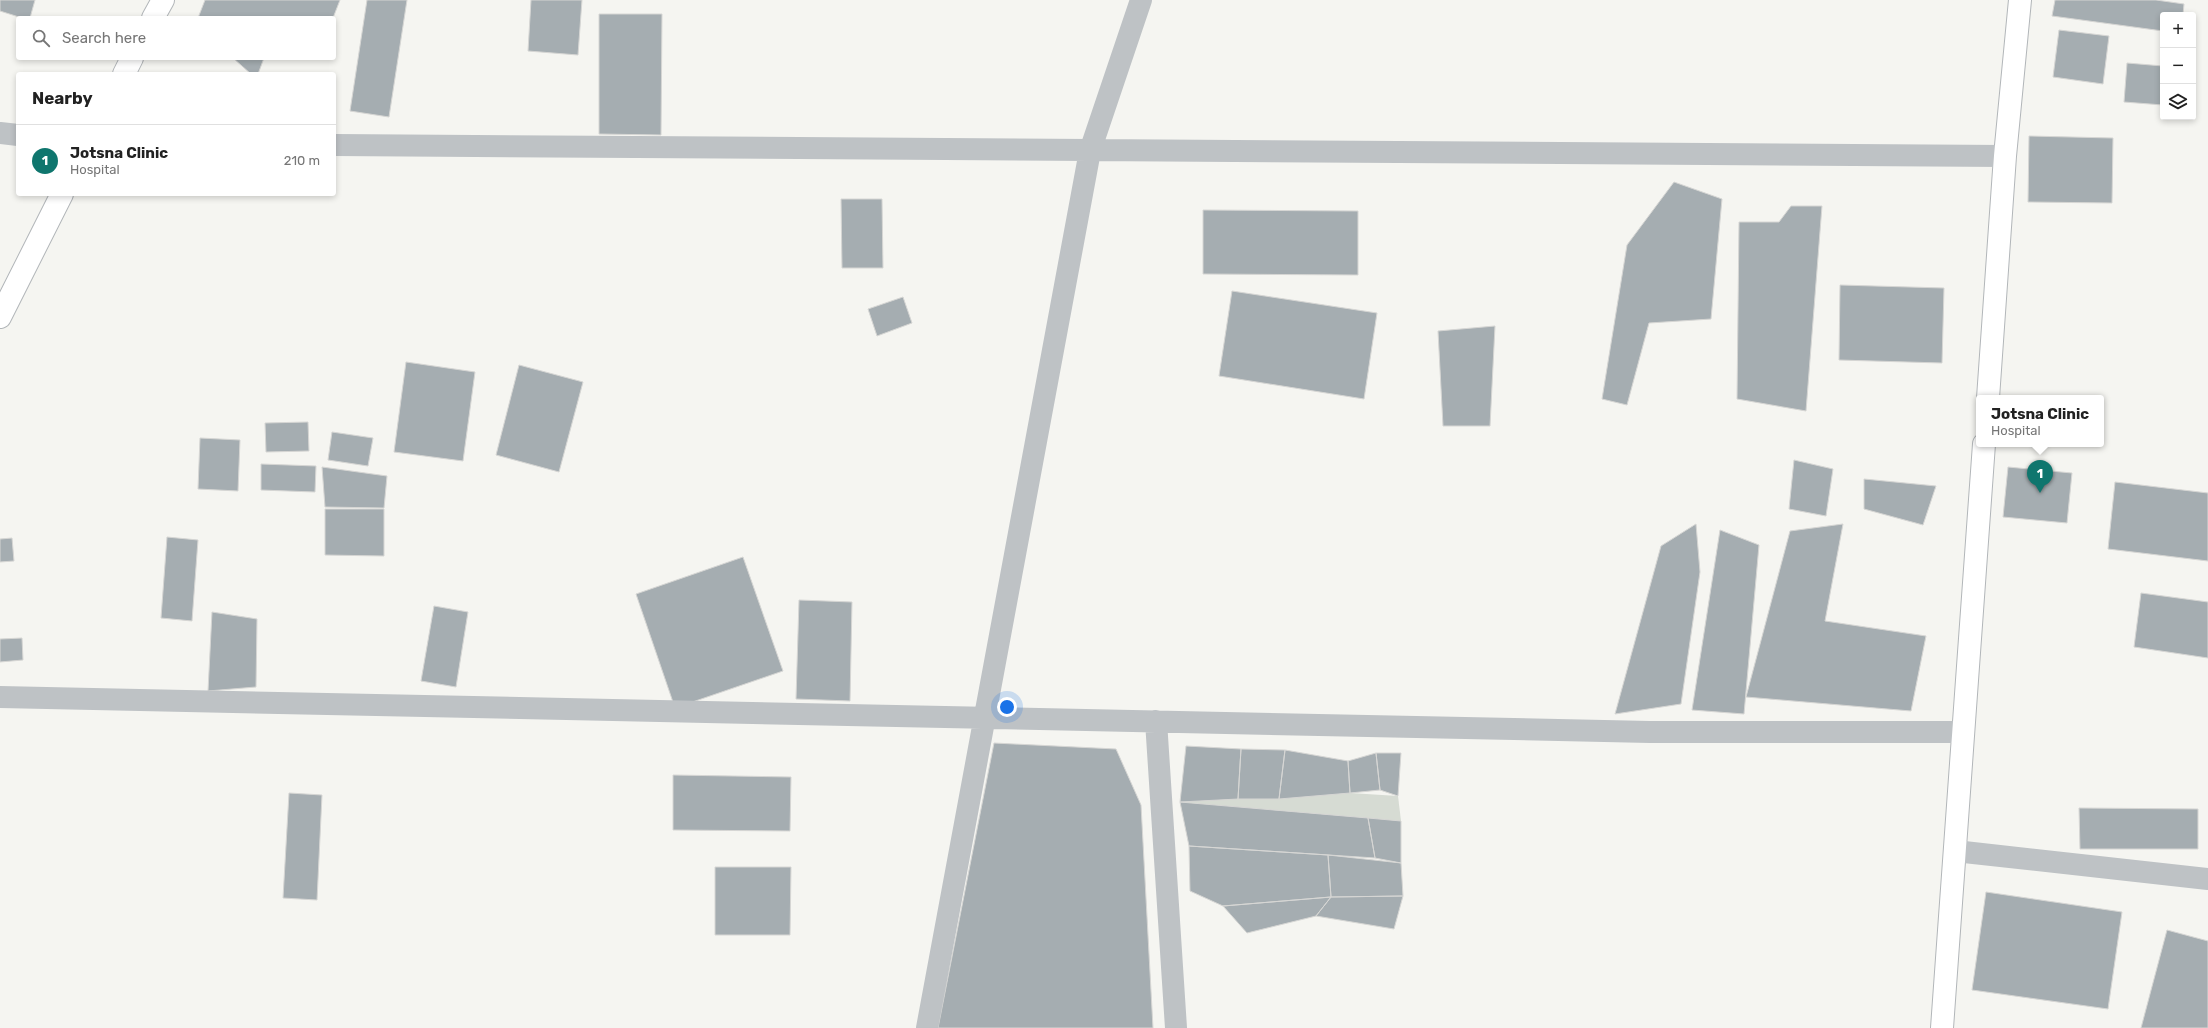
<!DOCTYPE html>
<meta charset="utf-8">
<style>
body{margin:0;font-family:Rubik,sans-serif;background:#f6f6f6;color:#222}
.controls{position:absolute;right:12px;top:12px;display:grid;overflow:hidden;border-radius:4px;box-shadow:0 2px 6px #0003}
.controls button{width:36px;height:36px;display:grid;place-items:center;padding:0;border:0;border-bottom:1px solid #e0e0e0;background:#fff;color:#222;font:20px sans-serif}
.you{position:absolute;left:1007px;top:707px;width:14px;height:14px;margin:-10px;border:3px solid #fff;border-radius:50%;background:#1a73e8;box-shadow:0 0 0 6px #1a73e833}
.badge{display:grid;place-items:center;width:26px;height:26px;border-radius:50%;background:#0f766e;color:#fff;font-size:13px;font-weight:700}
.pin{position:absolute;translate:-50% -33px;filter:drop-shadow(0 1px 2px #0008)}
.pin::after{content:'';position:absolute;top:21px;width:14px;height:12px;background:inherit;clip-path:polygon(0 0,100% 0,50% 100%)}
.popup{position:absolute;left:1976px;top:395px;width:128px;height:52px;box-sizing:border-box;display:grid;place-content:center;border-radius:4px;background:#fff;filter:drop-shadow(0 1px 3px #0005);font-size:13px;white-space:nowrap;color:#767676}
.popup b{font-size:15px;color:#222}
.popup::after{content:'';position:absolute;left:50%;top:100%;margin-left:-8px;border:8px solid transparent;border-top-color:#fff}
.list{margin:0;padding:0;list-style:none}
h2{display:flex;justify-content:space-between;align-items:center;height:52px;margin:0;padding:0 16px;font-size:17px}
h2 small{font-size:13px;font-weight:400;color:#767676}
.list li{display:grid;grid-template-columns:26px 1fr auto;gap:12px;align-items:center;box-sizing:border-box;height:72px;padding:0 16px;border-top:1px solid #e0e0e0}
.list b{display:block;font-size:15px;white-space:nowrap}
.list p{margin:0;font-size:13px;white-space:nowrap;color:#767676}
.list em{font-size:13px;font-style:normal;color:#767676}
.icon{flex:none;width:22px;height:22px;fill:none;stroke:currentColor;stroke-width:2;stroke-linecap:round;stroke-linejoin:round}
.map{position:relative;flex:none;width:2208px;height:1028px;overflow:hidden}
.search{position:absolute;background:#fff;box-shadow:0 2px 6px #0003;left:16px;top:16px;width:320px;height:44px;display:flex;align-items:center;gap:10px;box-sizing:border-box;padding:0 14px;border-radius:4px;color:#767676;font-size:15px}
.panel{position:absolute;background:#fff;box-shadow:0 2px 6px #0003;left:16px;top:72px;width:320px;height:124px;border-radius:4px}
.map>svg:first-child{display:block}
.green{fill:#d6dbd3}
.building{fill:#a5adb1;stroke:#d6d6d4}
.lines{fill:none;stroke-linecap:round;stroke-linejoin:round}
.major-casing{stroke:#b2b6b9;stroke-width:24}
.minor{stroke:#bec2c5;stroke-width:22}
.major{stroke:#fff;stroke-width:22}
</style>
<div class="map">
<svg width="2208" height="1028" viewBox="0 0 2208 1028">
<rect width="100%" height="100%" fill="#f5f5f1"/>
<path class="green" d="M 1350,793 L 1398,796 L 1401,821 L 1180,802 Z"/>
<path class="building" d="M 0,0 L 35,0 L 30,18 L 22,18 L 0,11 Z
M 205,0 L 340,0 L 333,18 L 198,18 Z
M 367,0 L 407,0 L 389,117 L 350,111 Z
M 531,0 L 582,0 L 578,55 L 528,51 Z
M 2055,0 L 2156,0 L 2184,4 L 2183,15 L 2163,15 L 2163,31 L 2052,16 Z
M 599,14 L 662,14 L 661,135 L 599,134 Z
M 2059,30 L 2109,36 L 2103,84 L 2053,77 Z
M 233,58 L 264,58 L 258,74 L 251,74 Z
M 2127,63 L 2163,66 L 2163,105 L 2124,102 Z
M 2029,136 L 2113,138 L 2112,203 L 2028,202 Z
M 1674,182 L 1722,199 L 1711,319 L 1649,323 L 1627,405 L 1602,399 L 1627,245 Z
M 841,199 L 882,199 L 883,268 L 842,268 Z
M 1791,206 L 1822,206 L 1806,411 L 1737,399 L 1739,222 L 1779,222 Z
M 1203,210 L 1358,211 L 1358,275 L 1203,274 Z
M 1840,285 L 1944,288 L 1942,363 L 1839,360 Z
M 1232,291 L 1377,313 L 1364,399 L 1219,376 Z
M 903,297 L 912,323 L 877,336 L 868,309 Z
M 1495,326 L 1490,426 L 1443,426 L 1438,331 Z
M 406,362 L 475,372 L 463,461 L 394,452 Z
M 519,365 L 583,382 L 559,472 L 496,455 Z
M 308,422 L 309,451 L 266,452 L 265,423 Z
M 332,432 L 373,438 L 368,466 L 328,460 Z
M 200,438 L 240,440 L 238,491 L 198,489 Z
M 1794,460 L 1833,469 L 1826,516 L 1789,509 Z
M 261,464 L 316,466 L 315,492 L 261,490 Z
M 322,467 L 387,476 L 384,508 L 325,507 Z
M 2008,467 L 2072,473 L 2067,523 L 2003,517 Z
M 1864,479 L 1936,486 L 1923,525 L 1864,509 Z
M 2115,482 L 2208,493 L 2208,561 L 2108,549 Z
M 325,509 L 384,509 L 384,556 L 325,555 Z
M 1696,524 L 1700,572 L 1681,704 L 1615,714 L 1661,546 Z
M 1843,524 L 1825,621 L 1926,636 L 1911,711 L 1746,697 L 1790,531 Z
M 1720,530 L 1759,545 L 1744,714 L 1692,710 Z
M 167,537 L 198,540 L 192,621 L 161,618 Z
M 12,538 L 14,561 L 0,562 L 0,539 Z
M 743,557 L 783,671 L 675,708 L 636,594 Z
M 2141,593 L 2208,602 L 2208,658 L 2134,647 Z
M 799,600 L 852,602 L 850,701 L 796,699 Z
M 434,606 L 468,612 L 456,687 L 421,681 Z
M 212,612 L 257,619 L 256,687 L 208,691 Z
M 22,638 L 23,660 L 0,662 L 0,639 Z
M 994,743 L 1116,749 L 1141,805 L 1153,1028 L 938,1028 Z
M 1186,746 L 1241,749 L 1238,799 L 1180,802 Z
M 1241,749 L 1285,750 L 1279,799 L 1238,799 Z
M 1285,750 L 1348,761 L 1350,793 L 1279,799 Z
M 1376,753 L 1401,753 L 1398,796 L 1380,790 Z
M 1376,753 L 1380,790 L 1350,793 L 1348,761 Z
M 673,775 L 791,777 L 790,831 L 673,830 Z
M 289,793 L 322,795 L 317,900 L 283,898 Z
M 1180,802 L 1368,818 L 1375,858 L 1189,846 Z
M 2079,808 L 2198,809 L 2198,849 L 2080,849 Z
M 1368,818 L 1401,821 L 1401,863 L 1375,858 Z
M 1189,846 L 1328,855 L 1331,897 L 1223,906 L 1190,891 Z
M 1328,855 L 1401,863 L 1403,896 L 1331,897 Z
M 715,867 L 791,867 L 790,935 L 715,935 Z
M 1986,892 L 2122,912 L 2108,1009 L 1972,990 Z
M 1403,896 L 1394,929 L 1316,916 L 1331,897 Z
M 1331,897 L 1316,916 L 1247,933 L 1223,906 Z
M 2167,930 L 2208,941 L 2208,1028 L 2141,1028 Z"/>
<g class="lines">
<defs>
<path id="major" d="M 153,18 L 163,0
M 124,74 L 132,58
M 0,317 L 62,194
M 1988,398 L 2005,156 L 2020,0
M 1942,1028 L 1984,444"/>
</defs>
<use href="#major" class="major-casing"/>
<path class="minor" d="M 0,133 L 18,135
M 334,145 L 2005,156
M 0,697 L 1650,732 L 1963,732
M 1156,721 L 1176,1028
M 1955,851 L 2208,879
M 927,1028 L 1090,151 L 1141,0"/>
<use href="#major" class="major"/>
</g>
</svg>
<div class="controls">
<button>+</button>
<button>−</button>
<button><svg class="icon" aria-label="layers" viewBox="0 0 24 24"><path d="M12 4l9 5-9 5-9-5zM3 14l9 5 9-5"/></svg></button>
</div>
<div class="you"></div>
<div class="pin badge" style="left:2040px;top:493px">1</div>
<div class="popup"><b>Jotsna Clinic</b>Hospital</div>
<div class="search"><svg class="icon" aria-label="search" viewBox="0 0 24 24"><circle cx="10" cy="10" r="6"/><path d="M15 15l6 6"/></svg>Search here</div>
<section class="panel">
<h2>Nearby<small></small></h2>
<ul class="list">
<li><span class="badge">1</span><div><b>Jotsna Clinic</b><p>Hospital</p></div><em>210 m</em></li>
</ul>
</section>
</div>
